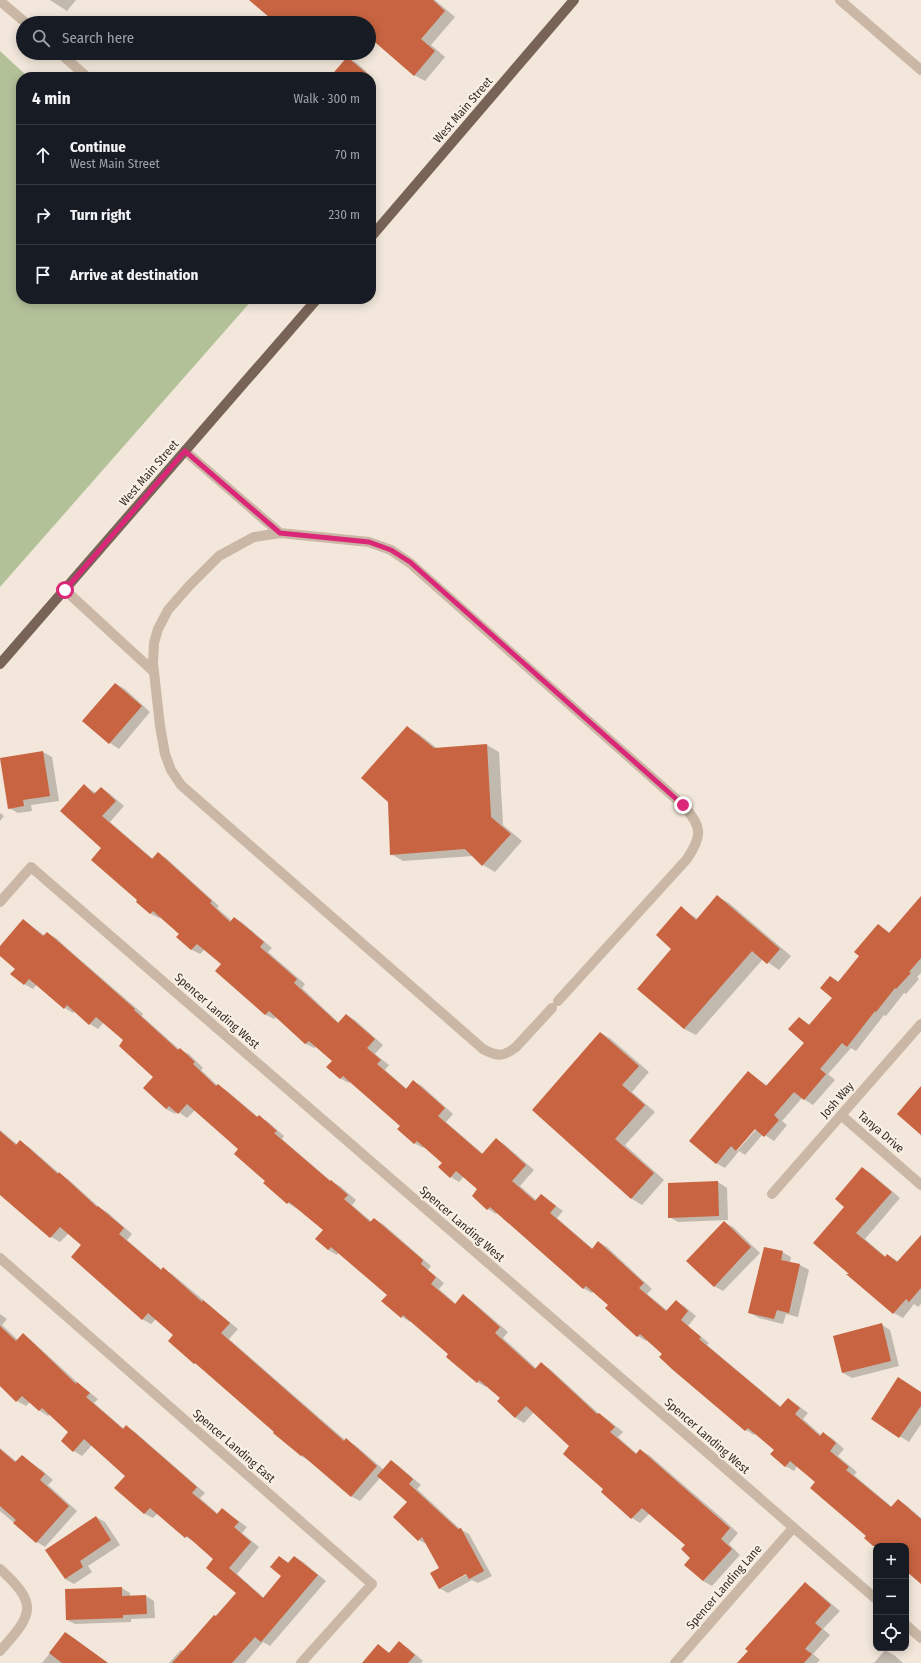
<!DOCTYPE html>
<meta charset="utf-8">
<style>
body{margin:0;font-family:"Fira Sans Condensed",sans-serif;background:#20242c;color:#f1f3f6}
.controls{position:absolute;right:12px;bottom:12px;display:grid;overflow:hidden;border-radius:8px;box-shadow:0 2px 10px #0003}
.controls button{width:36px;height:36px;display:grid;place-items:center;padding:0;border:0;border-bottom:1px solid #363941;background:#171b24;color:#f1f3f6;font:20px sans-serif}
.stop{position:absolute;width:12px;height:12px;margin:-9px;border:3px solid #db2777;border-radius:50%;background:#fff}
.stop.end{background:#db2777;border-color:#fff;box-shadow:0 1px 4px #0008}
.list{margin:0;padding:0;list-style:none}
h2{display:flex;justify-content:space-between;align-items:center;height:52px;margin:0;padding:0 16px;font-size:17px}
h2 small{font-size:13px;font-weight:400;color:#9ea1a6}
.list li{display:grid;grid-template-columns:26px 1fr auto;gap:12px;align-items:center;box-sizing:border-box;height:60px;padding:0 16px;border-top:1px solid #363941}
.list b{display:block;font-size:15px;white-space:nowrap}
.list p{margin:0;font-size:13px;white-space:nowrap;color:#9ea1a6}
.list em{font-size:13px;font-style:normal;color:#9ea1a6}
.icon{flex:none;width:22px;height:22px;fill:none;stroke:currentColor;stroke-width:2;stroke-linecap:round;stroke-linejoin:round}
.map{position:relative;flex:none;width:921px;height:1663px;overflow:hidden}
.search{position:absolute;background:#171b24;box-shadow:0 2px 10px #0003;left:16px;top:16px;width:360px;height:44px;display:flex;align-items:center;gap:10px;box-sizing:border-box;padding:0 14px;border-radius:22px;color:#9ea1a6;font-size:15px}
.panel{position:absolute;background:#171b24;box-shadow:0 2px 10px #0003;left:16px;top:72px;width:360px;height:232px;border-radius:16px}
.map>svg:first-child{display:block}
.green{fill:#b3c199}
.shadow{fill:#0003;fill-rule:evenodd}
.building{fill:#c86441}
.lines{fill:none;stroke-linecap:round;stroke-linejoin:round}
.minor{stroke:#cab7a5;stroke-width:10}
.major{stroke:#786357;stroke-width:10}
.route{stroke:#db2777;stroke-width:5}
.labels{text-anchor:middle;stroke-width:4;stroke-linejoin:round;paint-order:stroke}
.street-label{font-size:12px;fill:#362c27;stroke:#faf1e6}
</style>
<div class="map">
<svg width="921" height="1663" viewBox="0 0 921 1663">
<rect width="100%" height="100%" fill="#f2e7da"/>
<path class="green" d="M 0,51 L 28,77 L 21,77 L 21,299 L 253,299 L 0,587 Z"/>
<path class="shadow" d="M 50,0 L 76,0 L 67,11 Z
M 250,0 L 435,0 L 455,17 L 431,45 L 445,57 L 425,81 L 414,75 L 369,36 L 369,23 L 277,23 Z
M 312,53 L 326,53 L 322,59 Z
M 348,58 L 357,63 L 374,79 L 371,83 L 371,77 L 332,77 Z
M 116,684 L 125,689 L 150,712 L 119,749 L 110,743 L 84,721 Z
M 407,727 L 419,734 L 438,749 L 487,745 L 499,752 L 503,825 L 522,841 L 495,872 L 483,865 L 473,856 L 403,861 L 391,854 Z
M 43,752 L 52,757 L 59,801 L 31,805 L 32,811 L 18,813 L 9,808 L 2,758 Z
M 85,786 L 96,793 L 101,788 L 109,793 L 124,806 L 110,822 L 153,859 L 158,853 L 166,858 L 219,906 L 217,908 L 232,921 L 235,918 L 243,923 L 272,948 L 268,952 L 305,984 L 302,988 L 339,1023 L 346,1015 L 355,1020 L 383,1045 L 375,1054 L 389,1065 L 385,1070 L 407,1089 L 413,1081 L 422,1086 L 453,1114 L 446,1122 L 483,1154 L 496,1139 L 504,1144 L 534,1170 L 520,1186 L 536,1200 L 542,1195 L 563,1211 L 557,1218 L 593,1249 L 598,1242 L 607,1247 L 652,1289 L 647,1294 L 668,1311 L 676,1301 L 684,1306 L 696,1316 L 688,1326 L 709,1343 L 707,1345 L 781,1407 L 788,1399 L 796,1404 L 808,1413 L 803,1419 L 821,1435 L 823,1433 L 832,1438 L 844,1449 L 838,1456 L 857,1472 L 854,1475 L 892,1507 L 898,1500 L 906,1505 L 921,1518 L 921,1583 L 906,1569 L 906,1546 L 876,1547 L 865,1538 L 867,1536 L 816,1482 L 797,1466 L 794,1471 L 785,1466 L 775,1450 L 756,1433 L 754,1435 L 746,1430 L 663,1354 L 647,1340 L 646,1341 L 638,1336 L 609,1305 L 594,1291 L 592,1293 L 583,1288 L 498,1212 L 496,1214 L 488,1209 L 479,1189 L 464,1176 L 459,1182 L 451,1177 L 443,1162 L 424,1146 L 423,1148 L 414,1143 L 401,1125 L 351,1081 L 349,1083 L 341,1079 L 328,1067 L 333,1061 L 317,1046 L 314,1048 L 306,1044 L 277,1017 L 274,1019 L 266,1015 L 217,971 L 222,964 L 205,949 L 200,954 L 192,950 L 178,937 L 180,934 L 161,917 L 159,918 L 151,914 L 137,901 L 139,900 L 103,848 Z
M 0,813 L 4,816 L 0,821 Z
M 717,896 L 729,903 L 791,956 L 779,970 L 763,959 L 696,1035 L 684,1029 L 638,988 L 673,949 L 681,908 L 698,919 Z
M 921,897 L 921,973 L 917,977 L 919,979 L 906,994 L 904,993 L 886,1016 L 884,1015 L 856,1051 L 851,1048 L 828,1074 L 835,1080 L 813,1105 L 802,1098 L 782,1121 L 787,1125 L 774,1141 L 763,1134 L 745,1155 L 739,1151 L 725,1168 L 716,1163 L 748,1072 L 768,1086 L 805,1043 L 799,1018 L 810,1025 L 834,998 L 831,977 L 839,982 L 860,956 L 879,925 L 890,933 ZM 758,1124 L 759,1126 L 737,1151 L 735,1151 Z
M 24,920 L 45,936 L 47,933 L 56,938 L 68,949 L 143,1014 L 142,1016 L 180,1050 L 189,1054 L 203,1068 L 201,1070 L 218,1086 L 226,1090 L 258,1117 L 267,1121 L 284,1136 L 282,1139 L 332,1182 L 340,1186 L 356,1200 L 352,1205 L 372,1222 L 374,1219 L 383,1224 L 431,1266 L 428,1270 L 444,1283 L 439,1289 L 456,1304 L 464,1296 L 472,1301 L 508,1332 L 503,1338 L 537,1369 L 542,1364 L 550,1369 L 599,1414 L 607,1419 L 623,1432 L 618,1437 L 637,1454 L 640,1450 L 649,1455 L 723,1519 L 738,1533 L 729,1544 L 740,1555 L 712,1586 L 703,1581 L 686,1565 L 692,1558 L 686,1545 L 650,1513 L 640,1523 L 632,1518 L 602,1492 L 605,1489 L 571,1446 L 534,1412 L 524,1423 L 516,1418 L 498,1401 L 501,1398 L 487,1386 L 486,1387 L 477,1382 L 450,1354 L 411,1321 L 410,1322 L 402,1317 L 383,1301 L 388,1294 L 339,1252 L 337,1255 L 328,1250 L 324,1230 L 297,1207 L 296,1208 L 288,1203 L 265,1183 L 267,1181 L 240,1149 L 195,1110 L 187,1118 L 177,1111 L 175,1114 L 166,1109 L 155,1077 L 125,1040 L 104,1022 L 98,1029 L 90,1024 L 75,1011 L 73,1013 L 65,1008 L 37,984 L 33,989 L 24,984 L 16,969 L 0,955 L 0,948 Z
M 601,1033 L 611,1039 L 649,1072 L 632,1092 L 655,1112 L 625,1145 L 664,1180 L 642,1205 L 632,1199 L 533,1110 Z
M 0,1130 L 18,1145 L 20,1142 L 29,1147 L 60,1174 L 68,1179 L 100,1208 L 107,1212 L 132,1234 L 127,1240 L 162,1270 L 163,1269 L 172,1274 L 238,1329 L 229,1339 L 345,1440 L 355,1445 L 384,1470 L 391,1461 L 399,1466 L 421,1485 L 417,1489 L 460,1529 L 469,1534 L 492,1576 L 478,1583 L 472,1580 L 448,1593 L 439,1588 L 440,1568 L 428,1545 L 419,1540 L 408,1502 L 380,1478 L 360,1501 L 351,1496 L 310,1461 L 301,1456 L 203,1368 L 194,1363 L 174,1335 L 156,1319 L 151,1324 L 142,1319 L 83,1245 L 69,1233 L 60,1242 L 51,1237 L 1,1194 ZM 470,1571 L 471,1572 L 442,1588 L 442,1586 Z
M 863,1168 L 872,1174 L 900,1198 L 865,1239 L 886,1257 L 888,1255 L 899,1262 L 921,1236 L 921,1304 L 918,1307 L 914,1304 L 903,1318 L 894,1313 L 849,1275 L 846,1207 Z
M 718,1182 L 727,1188 L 728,1220 L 678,1222 L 669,1217 Z
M 724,1222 L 733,1227 L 760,1253 L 723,1291 L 714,1286 Z
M 782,1252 L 791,1257 L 790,1263 L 800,1265 L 809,1270 L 798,1317 L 786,1314 L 783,1324 L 759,1318 L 750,1313 Z
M 0,1314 L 7,1319 L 2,1325 L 18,1340 L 23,1335 L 31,1340 L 79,1384 L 98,1399 L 94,1403 L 124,1429 L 127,1427 L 135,1432 L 205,1493 L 200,1498 L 218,1514 L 222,1509 L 247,1527 L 242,1533 L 259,1547 L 237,1574 L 264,1598 L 282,1576 L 280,1557 L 289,1563 L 295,1557 L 303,1562 L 326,1581 L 270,1646 L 263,1642 L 245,1663 L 169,1663 L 181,1650 L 183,1651 L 237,1593 L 215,1559 L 195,1542 L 186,1537 L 158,1513 L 153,1518 L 145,1514 L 116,1488 L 126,1476 L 92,1445 L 82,1456 L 74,1451 L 70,1432 L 50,1414 L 48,1416 L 40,1411 L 30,1402 L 26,1406 L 17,1401 L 0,1386 Z
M 881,1324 L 890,1330 L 899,1366 L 852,1378 L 843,1373 Z
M 921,1393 L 921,1424 L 909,1442 L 872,1419 Z
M 0,1448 L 17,1462 L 22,1456 L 43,1471 L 53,1480 L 48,1485 L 77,1511 L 45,1547 L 37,1542 L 0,1511 Z
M 96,1517 L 105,1522 L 120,1545 L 88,1566 L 92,1572 L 74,1584 L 65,1579 Z
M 805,1584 L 814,1589 L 840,1611 L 823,1629 L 830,1635 L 813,1654 L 820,1660 L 817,1663 L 738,1663 Z
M 122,1588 L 130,1593 L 130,1597 L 146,1596 L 154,1601 L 155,1618 L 131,1619 L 131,1622 L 75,1624 L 67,1620 Z
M 66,1633 L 74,1638 L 108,1663 L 42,1663 Z
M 399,1643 L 408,1648 L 423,1661 L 421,1663 L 363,1663 L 378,1646 L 390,1653 Z
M 885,1650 L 894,1655 L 903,1663 L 874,1663 Z"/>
<path class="building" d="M 249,0 L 433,0 L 445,11 L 421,39 L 435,51 L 414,76 L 369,37 L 369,23 L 276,23 Z
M 347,57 L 371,77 L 330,77 Z
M 115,683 L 142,706 L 109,744 L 82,721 Z
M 407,726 L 434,748 L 487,744 L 491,817 L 511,834 L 482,866 L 465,849 L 390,855 L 388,802 L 361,778 Z
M 43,751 L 50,796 L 23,800 L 24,806 L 8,809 L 0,758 Z
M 84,784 L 94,794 L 101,787 L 116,801 L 102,816 L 152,859 L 158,852 L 212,901 L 210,903 L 230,922 L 234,917 L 264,942 L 260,947 L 297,979 L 294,983 L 338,1023 L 346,1014 L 375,1039 L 367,1048 L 381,1060 L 377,1064 L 406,1089 L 413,1080 L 445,1108 L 438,1116 L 482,1154 L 496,1138 L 526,1165 L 512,1181 L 535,1201 L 541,1194 L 556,1206 L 550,1213 L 592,1249 L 598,1241 L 644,1283 L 639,1288 L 666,1311 L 676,1300 L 688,1311 L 681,1320 L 701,1337 L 699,1339 L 780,1407 L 788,1398 L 800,1408 L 795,1414 L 820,1436 L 823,1432 L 836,1443 L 830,1451 L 849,1467 L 846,1470 L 891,1507 L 898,1499 L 921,1519 L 921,1584 L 906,1571 L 906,1546 L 873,1546 L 864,1538 L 866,1536 L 810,1488 L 815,1482 L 790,1461 L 785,1467 L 770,1454 L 774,1450 L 748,1428 L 745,1431 L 673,1370 L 659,1357 L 662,1354 L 640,1334 L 637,1337 L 605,1308 L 608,1305 L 586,1286 L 583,1289 L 490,1207 L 487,1210 L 472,1196 L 477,1189 L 456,1171 L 450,1178 L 438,1167 L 442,1163 L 417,1141 L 414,1144 L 397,1129 L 400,1126 L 343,1076 L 340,1079 L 326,1067 L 332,1061 L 309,1041 L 305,1044 L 269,1011 L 265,1015 L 215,971 L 221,964 L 197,944 L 191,950 L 176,937 L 179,934 L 153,911 L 150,914 L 136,902 L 137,900 L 91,860 L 101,848 L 60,811 Z
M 717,895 L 780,949 L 767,964 L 752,951 L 684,1029 L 637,989 L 671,949 L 656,935 L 681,906 L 696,920 Z
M 921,896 L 921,958 L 909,972 L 911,973 L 896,989 L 895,988 L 876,1012 L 875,1011 L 847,1047 L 842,1043 L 820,1069 L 826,1074 L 804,1100 L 794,1092 L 774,1115 L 779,1120 L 764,1137 L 755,1129 L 736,1151 L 731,1146 L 716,1164 L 689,1141 L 748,1071 L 766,1086 L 804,1043 L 788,1029 L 799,1017 L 809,1025 L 832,998 L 820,988 L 830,976 L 838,982 L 859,956 L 854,952 L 878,924 L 889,933 Z
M 23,919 L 43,936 L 47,932 L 60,943 L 135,1009 L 134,1010 L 178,1050 L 180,1048 L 195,1062 L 193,1064 L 216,1086 L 218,1084 L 257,1117 L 259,1115 L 277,1131 L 274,1133 L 330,1181 L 331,1180 L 348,1195 L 344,1199 L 370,1222 L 374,1218 L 423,1260 L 421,1264 L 436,1277 L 431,1284 L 455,1304 L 463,1294 L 500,1327 L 495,1333 L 535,1369 L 541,1362 L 597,1414 L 599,1413 L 615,1427 L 610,1432 L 636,1454 L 640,1449 L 730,1528 L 721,1539 L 732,1549 L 703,1581 L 684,1565 L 690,1558 L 681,1549 L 685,1545 L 642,1508 L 631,1519 L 601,1492 L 603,1489 L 563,1454 L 569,1446 L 526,1406 L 515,1418 L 497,1401 L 500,1398 L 479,1380 L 477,1383 L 446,1357 L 448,1354 L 403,1315 L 401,1318 L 381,1301 L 387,1295 L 331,1247 L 328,1250 L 315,1239 L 323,1230 L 289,1202 L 287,1204 L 263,1183 L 265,1181 L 234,1154 L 238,1149 L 187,1104 L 178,1114 L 169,1106 L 166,1109 L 143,1088 L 153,1077 L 119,1046 L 123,1040 L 96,1017 L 89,1025 L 67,1005 L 64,1009 L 29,979 L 24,985 L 10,974 L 15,969 L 0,956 L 0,946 Z
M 600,1032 L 639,1066 L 622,1085 L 645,1105 L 615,1139 L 654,1173 L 631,1199 L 532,1110 Z
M 921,1086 L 921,1135 L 897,1114 Z
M 0,1131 L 16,1145 L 20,1140 L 58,1174 L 59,1172 L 97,1207 L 98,1206 L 124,1228 L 119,1234 L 161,1270 L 163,1267 L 202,1302 L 203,1300 L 230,1323 L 221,1333 L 344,1441 L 346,1438 L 377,1466 L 351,1497 L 302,1455 L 301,1456 L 273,1433 L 274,1432 L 195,1363 L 194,1364 L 168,1341 L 173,1335 L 148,1313 L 142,1320 L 71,1257 L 81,1245 L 60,1227 L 50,1238 L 0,1195 Z
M 862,1167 L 892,1192 L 856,1233 L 885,1257 L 887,1254 L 897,1262 L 921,1235 L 921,1288 L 909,1302 L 906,1299 L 893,1314 L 846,1274 L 849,1274 L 813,1243 L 844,1207 L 835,1199 Z
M 718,1181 L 719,1216 L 668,1218 L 668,1183 Z
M 724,1221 L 751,1247 L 714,1287 L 686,1261 Z
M 764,1247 L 783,1251 L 781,1260 L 800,1264 L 789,1313 L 777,1310 L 774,1319 L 748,1313 Z
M 882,1323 L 891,1361 L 842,1373 L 833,1336 Z
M 0,1326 L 16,1341 L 23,1333 L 76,1384 L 77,1382 L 90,1393 L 86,1397 L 123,1429 L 126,1425 L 197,1487 L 192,1493 L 217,1514 L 222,1508 L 239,1522 L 234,1527 L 251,1542 L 229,1568 L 263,1598 L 281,1576 L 270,1567 L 279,1556 L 288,1563 L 294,1556 L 318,1575 L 261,1642 L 255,1637 L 232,1663 L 172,1663 L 214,1615 L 216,1616 L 236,1593 L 206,1568 L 213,1559 L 187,1536 L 185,1538 L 150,1508 L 144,1514 L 114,1488 L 125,1476 L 84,1439 L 73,1452 L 61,1441 L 68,1432 L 42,1408 L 39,1411 L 22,1396 L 16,1402 L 0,1386 Z
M 898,1377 L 921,1392 L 921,1406 L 899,1438 L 871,1419 Z
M 0,1449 L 15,1462 L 22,1455 L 45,1474 L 40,1480 L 69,1506 L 36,1543 L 13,1523 L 16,1520 L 0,1506 Z
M 391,1460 L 413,1479 L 409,1484 L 458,1529 L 461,1528 L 484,1571 L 469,1579 L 466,1574 L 439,1589 L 430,1573 L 439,1568 L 422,1537 L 418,1541 L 393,1517 L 407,1502 L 377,1476 Z
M 96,1516 L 111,1540 L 80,1561 L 83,1567 L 65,1579 L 45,1550 Z
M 805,1582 L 831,1605 L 815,1623 L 822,1629 L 805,1649 L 812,1654 L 804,1663 L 737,1663 L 748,1651 L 745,1649 Z
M 122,1587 L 122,1596 L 146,1595 L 147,1614 L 123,1615 L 123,1618 L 66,1620 L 65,1589 Z
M 65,1632 L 108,1663 L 62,1663 L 49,1653 Z
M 399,1641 L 415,1655 L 408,1663 L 362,1663 L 378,1644 L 389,1653 Z"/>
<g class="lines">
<path class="minor" d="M 840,0 L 921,70
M 0,1 L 26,23
M 60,53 L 87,77
M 185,451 L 280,533
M 65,590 L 153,671
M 0,902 L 31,867 L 876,1599
M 552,1008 L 516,1047 C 503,1057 498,1057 483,1049 L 181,785 L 171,770 L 165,754 L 160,726 L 153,663 L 154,643 L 158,629 L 168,610 L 189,586 L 219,556 L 254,537 L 280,533 L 369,542 L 391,550 L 410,563 L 683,805 C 702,827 703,835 687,859 L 558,1001
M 841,1115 L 921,1185
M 772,1194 L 921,1024
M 0,1258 L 372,1584 L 301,1663
M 0,1569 C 40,1605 32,1615 0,1651
M 906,1625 L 921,1638
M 675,1663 L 793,1528"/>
<path class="major" d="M 371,237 L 574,0
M 0,664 L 317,299"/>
</g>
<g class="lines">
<path class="route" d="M 65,590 L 185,451 L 280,533 L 369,542 L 391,550 L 410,562 L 683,805"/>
</g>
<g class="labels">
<g class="street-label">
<text transform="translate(463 110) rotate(-49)" y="4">West Main Street</text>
<text transform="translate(149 473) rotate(-49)" y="4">West Main Street</text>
<text transform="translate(217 1011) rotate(41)" y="4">Spencer Landing West</text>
<text transform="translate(837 1100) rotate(-49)" y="4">Josh Way</text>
<text transform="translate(881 1132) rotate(41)" y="4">Tanya Drive</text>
<text transform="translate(462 1224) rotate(41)" y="4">Spencer Landing West</text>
<text transform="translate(707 1436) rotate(41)" y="4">Spencer Landing West</text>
<text transform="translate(234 1446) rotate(41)" y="4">Spencer Landing East</text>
<text transform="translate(724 1587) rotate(-49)" y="4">Spencer Landing Lane</text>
</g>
</g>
</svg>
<div class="controls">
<button>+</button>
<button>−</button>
<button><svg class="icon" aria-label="locate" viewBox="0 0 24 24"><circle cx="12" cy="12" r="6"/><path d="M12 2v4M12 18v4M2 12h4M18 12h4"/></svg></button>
</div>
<div class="stop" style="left:65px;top:590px"></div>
<div class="stop end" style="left:683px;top:805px"></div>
<div class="search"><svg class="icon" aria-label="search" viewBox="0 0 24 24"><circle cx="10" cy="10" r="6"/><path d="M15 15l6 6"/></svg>Search here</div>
<section class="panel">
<h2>4 min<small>Walk · 300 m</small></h2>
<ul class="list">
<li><svg class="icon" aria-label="ahead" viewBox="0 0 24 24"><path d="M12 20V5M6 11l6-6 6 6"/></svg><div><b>Continue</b><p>West Main Street</p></div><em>70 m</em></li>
<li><svg class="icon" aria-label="right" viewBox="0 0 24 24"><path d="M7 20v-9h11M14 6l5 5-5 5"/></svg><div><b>Turn right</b></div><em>230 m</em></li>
<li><svg class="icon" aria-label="arrive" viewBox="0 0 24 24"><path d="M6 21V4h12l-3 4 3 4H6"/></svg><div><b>Arrive at destination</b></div></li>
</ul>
</section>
</div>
